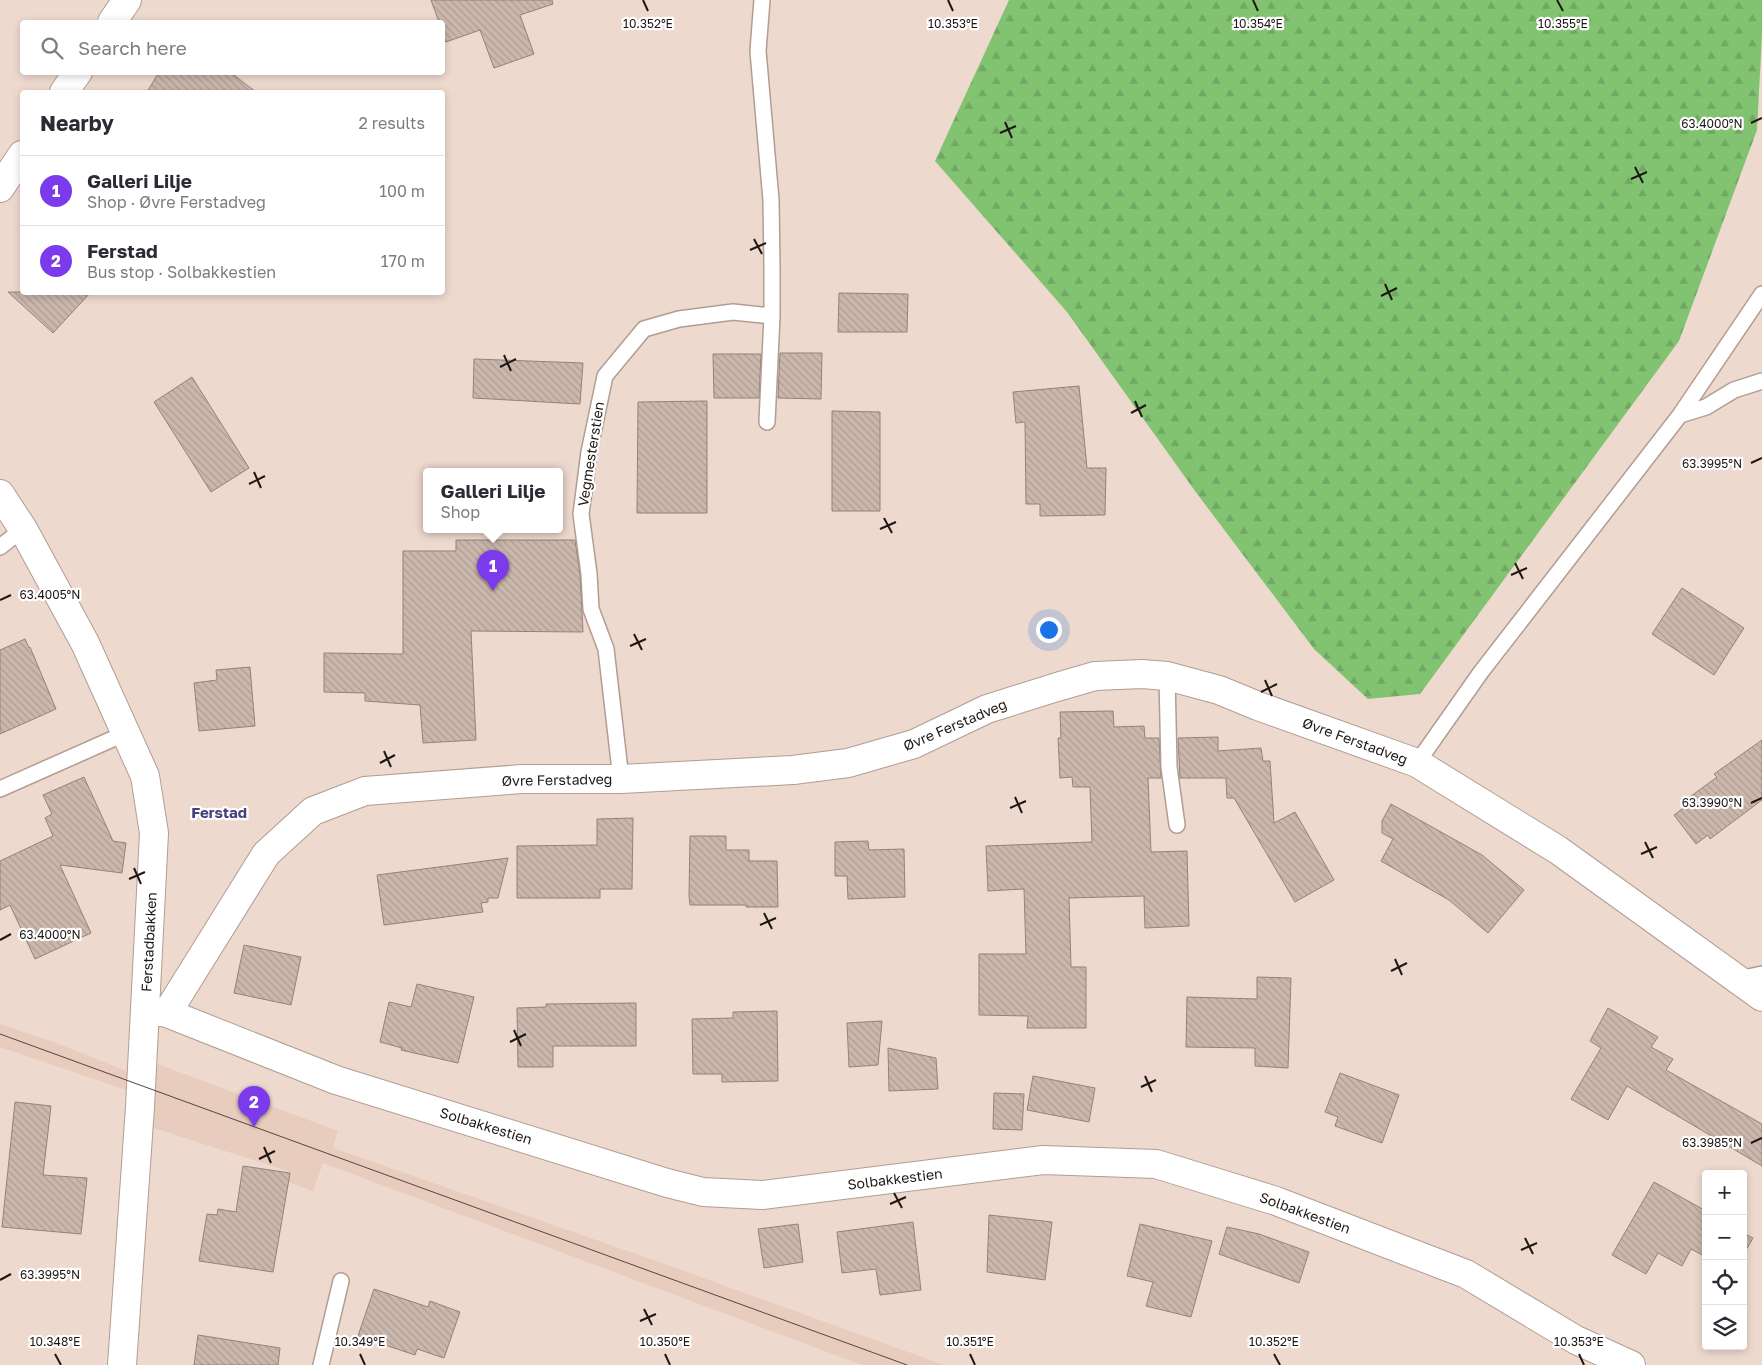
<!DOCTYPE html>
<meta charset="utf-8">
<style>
body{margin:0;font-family:"Golos Text",sans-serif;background:#f2f2f3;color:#2b2b33}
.controls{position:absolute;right:15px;bottom:15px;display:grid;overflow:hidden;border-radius:5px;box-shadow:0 2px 8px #0003}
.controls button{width:45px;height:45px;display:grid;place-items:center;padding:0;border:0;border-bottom:1px solid #e1e1e2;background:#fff;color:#2b2b33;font:25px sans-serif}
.you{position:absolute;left:1048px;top:629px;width:18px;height:18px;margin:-12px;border:4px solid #fff;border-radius:50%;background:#1a73e8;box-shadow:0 0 0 8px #1a73e833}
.badge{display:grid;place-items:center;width:32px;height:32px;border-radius:50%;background:#7c3aed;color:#fff;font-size:16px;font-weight:700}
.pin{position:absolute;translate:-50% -41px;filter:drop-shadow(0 1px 2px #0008)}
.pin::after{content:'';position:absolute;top:26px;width:18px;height:15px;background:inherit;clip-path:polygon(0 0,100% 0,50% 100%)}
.popup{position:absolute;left:423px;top:468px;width:140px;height:65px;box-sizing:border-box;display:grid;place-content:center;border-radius:5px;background:#fff;filter:drop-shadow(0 1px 4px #0005);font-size:16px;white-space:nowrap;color:#7c7c81}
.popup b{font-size:19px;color:#2b2b33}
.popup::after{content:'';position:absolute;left:50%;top:100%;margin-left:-10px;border:10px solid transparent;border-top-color:#fff}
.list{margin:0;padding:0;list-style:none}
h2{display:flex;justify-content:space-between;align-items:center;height:65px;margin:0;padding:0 20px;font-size:21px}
h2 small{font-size:16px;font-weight:400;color:#7c7c81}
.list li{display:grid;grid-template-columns:32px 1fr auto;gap:15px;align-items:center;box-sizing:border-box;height:70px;padding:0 20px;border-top:1px solid #e1e1e2}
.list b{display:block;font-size:19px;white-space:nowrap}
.list p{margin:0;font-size:16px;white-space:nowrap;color:#7c7c81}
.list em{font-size:16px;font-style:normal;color:#7c7c81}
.icon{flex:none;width:28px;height:28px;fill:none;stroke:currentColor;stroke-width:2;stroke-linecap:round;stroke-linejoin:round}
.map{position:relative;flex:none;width:1762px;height:1365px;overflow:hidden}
.search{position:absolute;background:#fff;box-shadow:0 2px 8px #0003;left:20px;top:20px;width:425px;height:55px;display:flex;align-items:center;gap:12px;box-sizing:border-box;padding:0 18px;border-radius:5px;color:#7c7c81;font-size:19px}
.panel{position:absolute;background:#fff;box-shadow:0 2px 8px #0003;left:20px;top:90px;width:425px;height:205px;border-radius:5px}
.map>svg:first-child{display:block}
.built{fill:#e8ccbe}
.forest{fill:url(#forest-firs)}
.building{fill:url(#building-back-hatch);stroke:#958278}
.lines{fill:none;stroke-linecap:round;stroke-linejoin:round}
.service-casing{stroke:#b19d93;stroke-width:18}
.minor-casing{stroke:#b19d93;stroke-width:30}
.service{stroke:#fff;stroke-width:15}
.minor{stroke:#fff;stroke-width:28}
.tram{stroke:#514741;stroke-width:1}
.ticks{fill:none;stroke:#1e1713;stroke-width:2}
.labels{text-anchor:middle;stroke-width:4.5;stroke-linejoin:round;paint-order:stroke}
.street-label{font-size:14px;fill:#1e1713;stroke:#fff}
.neighbourhood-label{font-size:15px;font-weight:bold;fill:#46407d;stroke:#fff}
.ticks-label{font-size:12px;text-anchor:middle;fill:#1e1713;stroke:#fff;stroke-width:4.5;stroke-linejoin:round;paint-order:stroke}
</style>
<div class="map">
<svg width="1762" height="1365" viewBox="0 0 1762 1365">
<defs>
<pattern id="forest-firs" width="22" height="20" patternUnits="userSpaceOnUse" patternTransform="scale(1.25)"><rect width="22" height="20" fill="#82c372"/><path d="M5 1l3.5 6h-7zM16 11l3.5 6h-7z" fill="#70a762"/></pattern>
<pattern id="building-back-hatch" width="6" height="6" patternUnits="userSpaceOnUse" patternTransform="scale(1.25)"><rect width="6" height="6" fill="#cbb7ad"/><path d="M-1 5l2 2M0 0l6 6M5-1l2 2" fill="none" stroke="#ae9d94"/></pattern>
</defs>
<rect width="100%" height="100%" fill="#eed9ce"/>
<path class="built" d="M 0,1024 L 56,1043 L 154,1082 L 155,1063 L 338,1131 L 333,1148 L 662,1263 L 944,1365 L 862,1365 L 323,1163 L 313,1191 L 288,1182 L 290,1172 L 151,1127 L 153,1099 L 0,1047 Z"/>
<path class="forest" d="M 1009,0 L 1762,0 L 1762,35 L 1757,130 L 1679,341 L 1420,694 L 1368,699 L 1314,649 L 1195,491 L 1067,312 L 935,161 Z"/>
<path class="building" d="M 431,0 L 552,0 L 553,4 L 520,15 L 534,54 L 494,68 L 480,30 L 446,42 L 442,32 L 442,22 L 439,22 Z
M 159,72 L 230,72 L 256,92 L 147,92 Z
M 8,292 L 91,292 L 53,333 Z
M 839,293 L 908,294 L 907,332 L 838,332 Z
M 780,353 L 822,353 L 821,399 L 778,398 Z
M 713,354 L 761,354 L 759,398 L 714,398 Z
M 474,359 L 583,363 L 580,404 L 473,398 Z
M 192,377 L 249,468 L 211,492 L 154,402 Z
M 1079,386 L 1087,468 L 1106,468 L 1105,515 L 1040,516 L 1040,504 L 1026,504 L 1025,422 L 1016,423 L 1013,392 Z
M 707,401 L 707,513 L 637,513 L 638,402 Z
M 832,411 L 880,412 L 880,511 L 832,511 Z
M 456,540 L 575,540 L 580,575 L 583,632 L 471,631 L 476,740 L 423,743 L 420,705 L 365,701 L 365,693 L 324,692 L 324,653 L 403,654 L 403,551 L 456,551 Z
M 1682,588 L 1744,628 L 1714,675 L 1652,634 Z
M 25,639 L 29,648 L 30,647 L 56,709 L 0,734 L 0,650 Z
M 250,667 L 255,726 L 199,731 L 194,683 L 217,680 L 216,670 Z
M 1113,711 L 1114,727 L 1144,726 L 1145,738 L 1159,738 L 1161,778 L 1148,778 L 1151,852 L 1187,851 L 1189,926 L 1145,928 L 1144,896 L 1069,898 L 1071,967 L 1086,967 L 1086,1028 L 1027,1028 L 1028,1016 L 979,1015 L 979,954 L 1026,954 L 1024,889 L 988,891 L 986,846 L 1092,842 L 1090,787 L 1073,787 L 1072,777 L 1060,778 L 1058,738 L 1061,738 L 1060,712 Z
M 1218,737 L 1218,751 L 1261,748 L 1263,761 L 1270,761 L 1274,823 L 1295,812 L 1334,880 L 1295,902 L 1234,798 L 1227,798 L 1226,778 L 1180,778 L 1178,738 Z
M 1762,740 L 1762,800 L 1710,839 L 1708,835 L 1696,844 L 1674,815 L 1686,806 L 1683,802 L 1717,777 L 1714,774 Z
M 84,777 L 113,841 L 126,843 L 122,873 L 60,865 L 91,933 L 35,959 L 10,905 L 0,910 L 0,861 L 53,836 L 45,818 L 52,814 L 43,795 Z
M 1391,804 L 1482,855 L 1524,890 L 1488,933 L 1449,900 L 1381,861 L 1393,839 L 1382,833 L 1382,821 Z
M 633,818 L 632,889 L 600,889 L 600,898 L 517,898 L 517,846 L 597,845 L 597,819 Z
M 690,836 L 726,836 L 726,850 L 749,850 L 749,861 L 777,861 L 778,907 L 746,907 L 746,905 L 690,905 L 689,896 Z
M 868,841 L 869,850 L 904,849 L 905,897 L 848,899 L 847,876 L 835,876 L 835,842 Z
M 508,858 L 498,898 L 488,898 L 488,902 L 481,903 L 483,912 L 384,925 L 377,875 Z
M 244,945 L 301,957 L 291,1005 L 234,993 Z
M 1257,977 L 1291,978 L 1288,1068 L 1255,1066 L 1255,1048 L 1186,1047 L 1187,997 L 1257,999 Z
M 417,984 L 474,997 L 458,1063 L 401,1050 L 402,1048 L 380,1042 L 389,1002 L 411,1007 Z
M 636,1003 L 636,1046 L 553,1046 L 553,1067 L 518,1067 L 517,1008 L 546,1007 L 546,1004 Z
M 1608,1008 L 1658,1037 L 1651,1047 L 1673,1059 L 1666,1070 L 1762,1124 L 1762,1166 L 1627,1086 L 1608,1120 L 1571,1099 L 1601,1048 L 1590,1041 Z
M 777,1011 L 778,1081 L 722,1082 L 722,1074 L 693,1074 L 692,1019 L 733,1018 L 733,1012 Z
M 882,1021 L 878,1065 L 849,1067 L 847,1023 Z
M 888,1048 L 936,1058 L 938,1089 L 889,1091 Z
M 1340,1073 L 1399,1095 L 1382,1143 L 1335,1126 L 1338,1117 L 1325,1112 Z
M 1033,1076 L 1095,1088 L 1089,1122 L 1027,1110 Z
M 994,1093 L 1024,1094 L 1022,1130 L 993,1129 Z
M 15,1102 L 51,1106 L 43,1175 L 87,1178 L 81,1234 L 2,1227 Z
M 243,1166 L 290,1173 L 273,1272 L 199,1261 L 207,1214 L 217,1215 L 218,1209 L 236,1212 Z
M 1654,1182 L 1706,1211 L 1706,1257 L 1691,1249 L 1682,1266 L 1658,1253 L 1646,1274 L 1612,1255 Z
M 989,1215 L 1052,1222 L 1045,1280 L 987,1272 Z
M 913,1222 L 921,1290 L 880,1295 L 876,1269 L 842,1273 L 837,1232 Z
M 798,1224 L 803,1262 L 764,1268 L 758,1229 Z
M 1140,1224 L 1212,1241 L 1191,1317 L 1146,1306 L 1153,1282 L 1127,1276 Z
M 1227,1227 L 1259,1234 L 1309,1252 L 1299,1283 L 1219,1254 Z
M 1743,1233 L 1753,1238 L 1743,1255 Z
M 374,1289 L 428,1307 L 430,1301 L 460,1312 L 444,1358 L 417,1349 L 415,1355 L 358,1336 Z
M 198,1335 L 280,1348 L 278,1365 L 194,1365 Z"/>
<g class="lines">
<defs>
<path id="service" d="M 762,0 L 758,51 L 771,200 L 772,266 L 772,316 L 767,422
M 1680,415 L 1706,407 L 1734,390 L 1762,381
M 0,547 L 23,529
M 1167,676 L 1169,767 L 1177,825
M 1417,763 L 1481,672 L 1680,415 L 1762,294
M 621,779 L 606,649 L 591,609 L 589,574 L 581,514 L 589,452 L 605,376 L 644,329 L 679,319 L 733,312 L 772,316
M 0,789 L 126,733
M 1739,979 L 1762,974
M 321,1365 L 341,1281"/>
<path id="minor" d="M 112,22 L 127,0
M 64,92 L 78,72
M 0,188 L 22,155
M 0,494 L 23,529 L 85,643 L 145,776 L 154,833 L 140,1107 L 122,1365
M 146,1010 L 167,1013 L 336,1080 L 667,1183 L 703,1192 L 762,1195 L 1043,1160 L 1156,1164 L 1276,1201 L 1466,1274 L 1576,1340 L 1631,1365
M 167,1013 L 266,854 L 313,811 L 365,791 L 522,779 L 621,779 L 793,770 L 848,763 L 914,744 L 987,709 L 1057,687 L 1095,676 L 1142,674 L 1167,676 L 1219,690 L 1258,706 L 1417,763 L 1558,850 L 1762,997"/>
</defs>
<use href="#service" class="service-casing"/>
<use href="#minor" class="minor-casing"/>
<use href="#service" class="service"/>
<use href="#minor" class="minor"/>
<path class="tram" d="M 0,1034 L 907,1365"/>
</g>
<path class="ticks" d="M 643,0 L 648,11M 948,0 L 953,11M 1253,0 L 1258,11M 1557,0 L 1563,11M 1005,122 L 1012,138M 1751,123 L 1762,118M 1000,133 L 1016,126M 1635,167 L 1643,183M 1631,179 L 1647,172M 754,239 L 762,254M 750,250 L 766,243M 1385,284 L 1392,300M 1381,296 L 1397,288M 504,355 L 511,371M 500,367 L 516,359M 1135,401 L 1142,417M 1131,413 L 1146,405M 1751,463 L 1762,458M 254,472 L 261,488M 249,484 L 265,476M 884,518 L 892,533M 880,529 L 896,522M 1515,563 L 1523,579M 1511,575 L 1527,568M 0,600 L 11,595M 634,634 L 642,650M 630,646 L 646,639M 1265,680 L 1272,696M 1261,692 L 1277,684M 384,751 L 391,767M 380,763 L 395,755M 1015,797 L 1022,813M 1751,803 L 1762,798M 1010,808 L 1026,801M 1645,842 L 1653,858M 1641,854 L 1657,847M 134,868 L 141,884M 129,879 L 145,872M 764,913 L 772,929M 760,925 L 776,918M 0,940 L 11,934M 1395,959 L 1402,975M 1391,971 L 1407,963M 514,1030 L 521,1046M 510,1042 L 526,1034M 1145,1076 L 1152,1092M 1141,1087 L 1156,1080M 1751,1143 L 1762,1138M 264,1147 L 271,1163M 259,1159 L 275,1151M 894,1193 L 902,1208M 890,1204 L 906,1197M 1525,1238 L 1533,1254M 1521,1250 L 1537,1243M 0,1280 L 11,1274M 644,1309 L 652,1325M 640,1321 L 656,1314M 55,1354 L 61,1365M 360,1354 L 365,1365M 665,1354 L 670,1365M 970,1354 L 975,1365M 1274,1354 L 1280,1365M 1579,1354 L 1584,1365"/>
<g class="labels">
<g class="street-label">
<text transform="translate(591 454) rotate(-81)" y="5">Vegmesterstien</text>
<text transform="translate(955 725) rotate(-23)" y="5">Øvre Ferstadveg</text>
<text transform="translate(1355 741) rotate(20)" y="5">Øvre Ferstadveg</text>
<text transform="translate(557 780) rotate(-1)" y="5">Øvre Ferstadveg</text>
<text transform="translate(149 942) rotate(-87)" y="5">Ferstadbakken</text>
<text transform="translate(486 1126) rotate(17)" y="5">Solbakkestien</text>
<text transform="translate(895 1179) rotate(-7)" y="5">Solbakkestien</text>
<text transform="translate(1305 1213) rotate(20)" y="5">Solbakkestien</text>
</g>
<g class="neighbourhood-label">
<text x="219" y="818">Ferstad</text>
</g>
</g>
<g class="ticks-label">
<text x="648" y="28">10.352°E</text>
<text x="953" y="28">10.353°E</text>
<text x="1258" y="28">10.354°E</text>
<text x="1563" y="28">10.355°E</text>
<text x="1712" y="128">63.4000°N</text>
<text x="1712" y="468">63.3995°N</text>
<text x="50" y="599">63.4005°N</text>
<text x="1712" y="807">63.3990°N</text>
<text x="50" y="939">63.4000°N</text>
<text x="1712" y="1147">63.3985°N</text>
<text x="50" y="1279">63.3995°N</text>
<text x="55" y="1346">10.348°E</text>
<text x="360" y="1346">10.349°E</text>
<text x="665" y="1346">10.350°E</text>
<text x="970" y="1346">10.351°E</text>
<text x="1274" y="1346">10.352°E</text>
<text x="1579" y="1346">10.353°E</text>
</g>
</svg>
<div class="controls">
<button>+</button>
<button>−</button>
<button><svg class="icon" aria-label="locate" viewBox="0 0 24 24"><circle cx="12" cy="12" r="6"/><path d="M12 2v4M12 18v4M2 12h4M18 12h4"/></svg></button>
<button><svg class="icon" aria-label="layers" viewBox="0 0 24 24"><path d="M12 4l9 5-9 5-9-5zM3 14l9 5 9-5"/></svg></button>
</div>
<div class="you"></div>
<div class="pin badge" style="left:493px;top:591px">1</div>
<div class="popup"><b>Galleri Lilje</b>Shop</div>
<div class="pin badge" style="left:254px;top:1127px">2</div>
<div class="search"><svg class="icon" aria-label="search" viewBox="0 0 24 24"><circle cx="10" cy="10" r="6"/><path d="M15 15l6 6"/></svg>Search here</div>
<section class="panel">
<h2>Nearby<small>2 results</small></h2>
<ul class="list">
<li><span class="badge">1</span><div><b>Galleri Lilje</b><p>Shop · Øvre Ferstadveg</p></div><em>100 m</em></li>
<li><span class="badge">2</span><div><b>Ferstad</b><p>Bus stop · Solbakkestien</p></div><em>170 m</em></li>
</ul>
</section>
</div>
